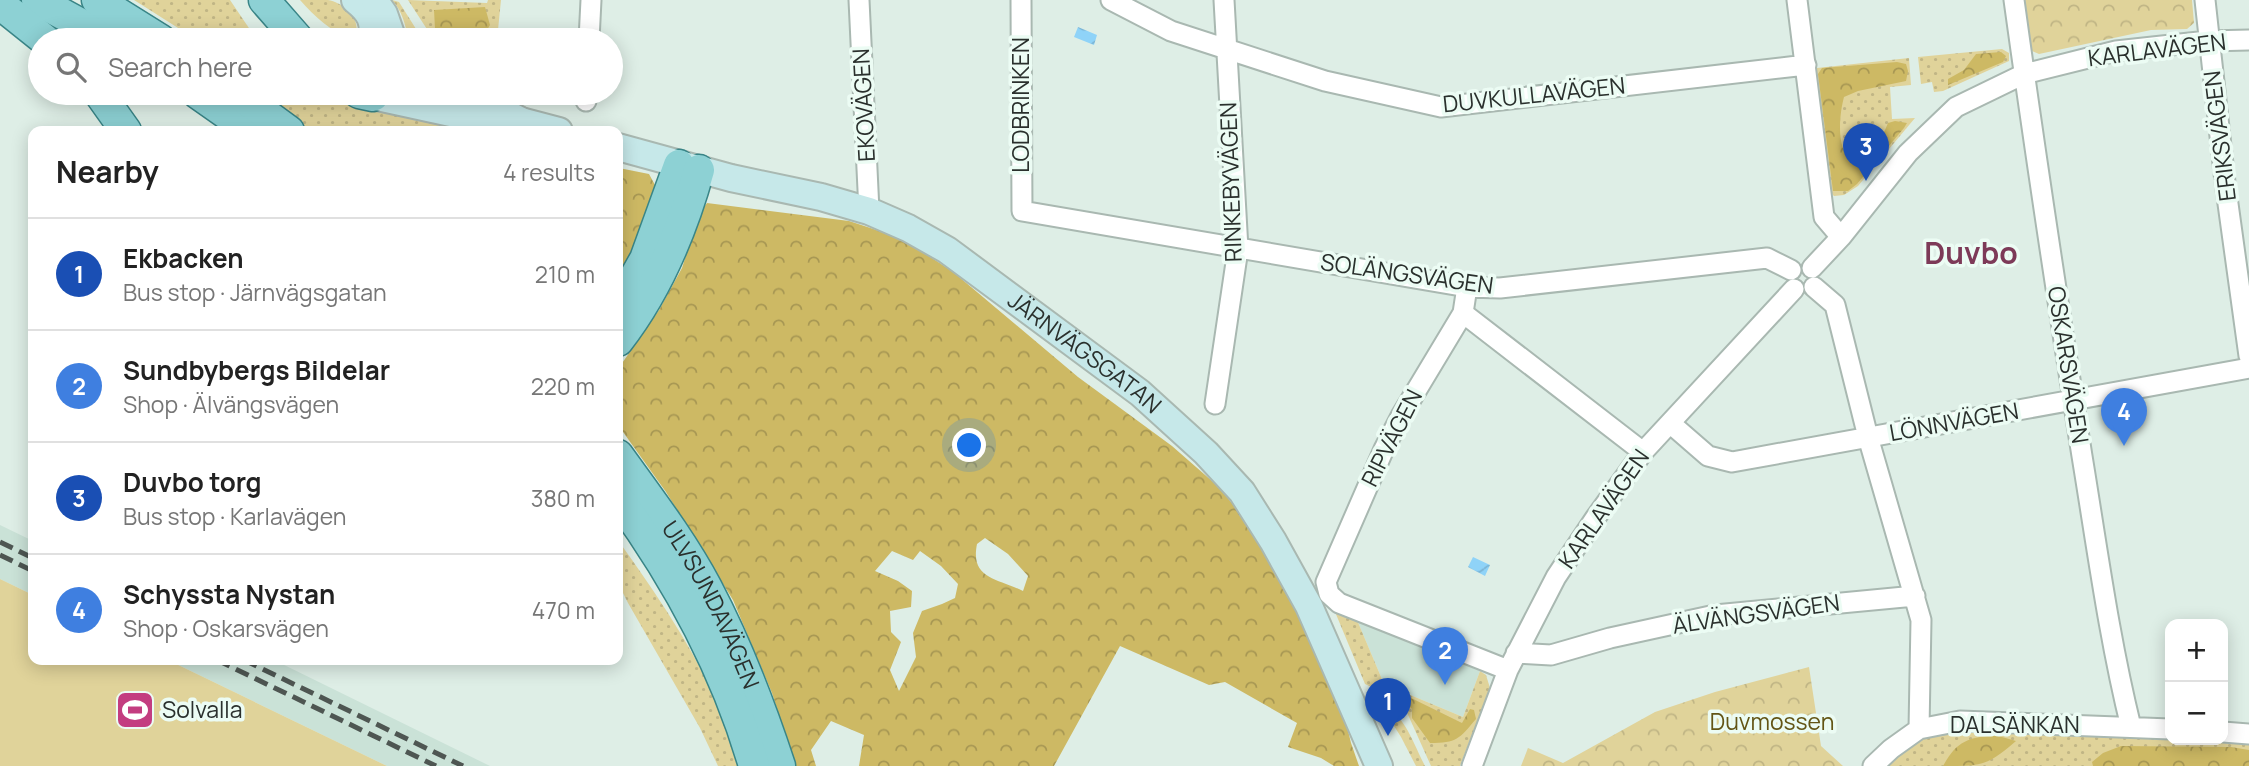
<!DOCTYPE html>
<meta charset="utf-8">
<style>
body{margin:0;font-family:Manrope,sans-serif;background:#f6f6f6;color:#222}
.controls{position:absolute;right:21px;bottom:21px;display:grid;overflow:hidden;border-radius:14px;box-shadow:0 4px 18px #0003}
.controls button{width:63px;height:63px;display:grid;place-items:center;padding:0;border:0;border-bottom:2px solid #e0e0e0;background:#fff;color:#222;font:35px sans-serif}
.you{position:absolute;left:970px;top:446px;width:24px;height:24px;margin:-18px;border:5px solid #fff;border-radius:50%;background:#1a73e8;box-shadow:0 0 0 10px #1a73e833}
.badge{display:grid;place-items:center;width:46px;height:46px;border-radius:50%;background:#b45309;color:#fff;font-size:23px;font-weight:700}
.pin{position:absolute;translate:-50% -58px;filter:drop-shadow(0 2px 4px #0008)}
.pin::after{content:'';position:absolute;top:37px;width:24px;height:21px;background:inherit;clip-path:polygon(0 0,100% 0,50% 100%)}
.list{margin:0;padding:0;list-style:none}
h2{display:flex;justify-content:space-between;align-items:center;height:91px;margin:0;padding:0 28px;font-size:30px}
h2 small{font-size:23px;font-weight:400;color:#767676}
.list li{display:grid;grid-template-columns:46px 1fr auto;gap:21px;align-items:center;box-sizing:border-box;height:112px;padding:0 28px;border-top:2px solid #e0e0e0}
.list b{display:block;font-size:26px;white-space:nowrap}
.list p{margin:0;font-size:23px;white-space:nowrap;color:#767676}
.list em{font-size:23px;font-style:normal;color:#767676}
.icon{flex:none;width:38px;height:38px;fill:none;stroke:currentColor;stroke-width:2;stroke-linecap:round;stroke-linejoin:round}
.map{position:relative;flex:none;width:2249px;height:766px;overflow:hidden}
.search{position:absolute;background:#fff;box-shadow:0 4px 18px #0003;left:28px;top:28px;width:595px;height:77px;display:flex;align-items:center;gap:18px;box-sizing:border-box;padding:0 24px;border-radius:38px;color:#767676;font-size:26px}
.panel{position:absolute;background:#fff;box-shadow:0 4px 18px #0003;left:28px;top:126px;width:595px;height:539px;border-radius:14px}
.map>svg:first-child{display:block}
.built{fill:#cae2d7}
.grass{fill:url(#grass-dots)}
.forest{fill:url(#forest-crowns);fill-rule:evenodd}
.park{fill:url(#park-crowns)}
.pitch{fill:#e0d39a}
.water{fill:url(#water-waves)}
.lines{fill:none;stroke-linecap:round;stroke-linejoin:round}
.street-casing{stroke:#a9b8b1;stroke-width:23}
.secondary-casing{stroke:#a9b8b1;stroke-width:30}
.primary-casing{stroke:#398587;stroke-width:33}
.street{stroke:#fff;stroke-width:19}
.secondary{stroke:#c6e8e9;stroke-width:26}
.primary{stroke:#8dd1d4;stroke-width:30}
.rail{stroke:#4e5652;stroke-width:5;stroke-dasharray:14 7;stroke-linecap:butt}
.labels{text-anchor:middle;stroke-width:7;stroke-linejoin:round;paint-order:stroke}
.street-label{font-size:23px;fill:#2a302d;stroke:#ecfcf4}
.poi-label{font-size:23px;fill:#2a302d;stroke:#ecfcf4;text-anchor:start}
.park-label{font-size:23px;fill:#635515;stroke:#ecfcf4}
.district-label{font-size:30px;font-weight:bold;fill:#7d3a58;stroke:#ecfcf4}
</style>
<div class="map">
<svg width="2249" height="766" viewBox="0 0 2249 766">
<defs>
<pattern id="grass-dots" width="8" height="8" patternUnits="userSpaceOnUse" patternTransform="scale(1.75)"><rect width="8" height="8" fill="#e0d39a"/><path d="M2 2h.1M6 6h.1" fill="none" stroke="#c0b585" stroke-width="1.8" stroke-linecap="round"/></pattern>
<pattern id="forest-crowns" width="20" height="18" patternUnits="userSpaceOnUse" patternTransform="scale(1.75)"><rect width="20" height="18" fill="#cdb964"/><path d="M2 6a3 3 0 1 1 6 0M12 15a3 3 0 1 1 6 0" fill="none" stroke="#a79753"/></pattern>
<pattern id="park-crowns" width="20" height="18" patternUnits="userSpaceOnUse" patternTransform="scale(1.75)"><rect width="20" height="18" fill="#e0d39a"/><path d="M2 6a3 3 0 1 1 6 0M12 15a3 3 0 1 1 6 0" fill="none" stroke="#c0b585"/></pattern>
<pattern id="water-waves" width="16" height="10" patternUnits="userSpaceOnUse" patternTransform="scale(1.75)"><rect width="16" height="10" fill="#8fd3f8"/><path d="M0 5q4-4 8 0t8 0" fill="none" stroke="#7cb5d5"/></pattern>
</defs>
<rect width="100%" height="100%" fill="#deeee6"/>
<path class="built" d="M 0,525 L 33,541 L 33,595 L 0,579 Z
M 1357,620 L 1480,671 L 1463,717 L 1384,684 Z
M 168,660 L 274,660 L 490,766 L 387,766 Z"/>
<path class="grass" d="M 134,0 L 230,0 L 257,40 L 197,40 Z
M 300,0 C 308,0 319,0 328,0 C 345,3 365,22 353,39 C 332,33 314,16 300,0 Z
M 392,0 L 399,2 L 423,40 L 408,40 C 406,25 402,11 392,0 Z
M 408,0 L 487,3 L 488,0 L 501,0 L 497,40 L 434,40 Z
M 2002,49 L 2009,53 L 2009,61 L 1943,91 L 1934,92 L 1932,82 L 1921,84 L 1918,57 Z
M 1909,58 L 1911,85 L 1890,87 L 1892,119 L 1915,118 L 1858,186 L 1844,195 L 1834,196 L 1831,193 L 1816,73 L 1817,68 Z
M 263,93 L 323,93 L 503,131 L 310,131 Z
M 618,540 C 656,594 695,649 720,710 C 728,728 733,747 739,766 L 718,766 L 700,728 L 628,603 L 618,583 Z
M 1333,607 L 1357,620 L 1384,684 L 1463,717 L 1480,671 L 1486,675 L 1490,688 L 1460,766 L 1431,766 L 1405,708 L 1394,698 L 1365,684 Z
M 1377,699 C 1406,717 1410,736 1425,766 L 1416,766 L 1401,737 Z
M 1971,729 L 2249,743 L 2249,766 L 1883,766 L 1911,741 L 1944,733 Z"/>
<path class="forest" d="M 485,7 L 490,25 L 481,40 L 440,40 L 435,29 L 434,10 Z
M 2001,52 L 2006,56 L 2003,62 L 1948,85 L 1948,79 L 1964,70 L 1976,54 Z
M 1897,62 L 1906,64 L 1908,71 L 1906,81 L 1858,91 L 1844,97 C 1839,116 1836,149 1852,163 C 1869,152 1881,142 1888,123 L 1895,121 L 1907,123 L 1904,128 L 1857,184 L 1848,191 L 1833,191 L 1818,74 L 1822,68 Z
M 619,168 L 649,174 L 655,185 L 654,203 L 618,284 Z
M 707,203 L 849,221 L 901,238 L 952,271 L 1078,377 L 1172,446 L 1220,488 L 1264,544 L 1338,689 L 1351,743 L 1359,766 L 1334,766 L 1321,758 L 1288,747 L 1297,723 L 1225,682 L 1209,685 L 1120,646 L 1054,766 L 859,766 L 864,735 L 831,721 L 811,750 L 816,766 L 795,766 L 772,693 L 733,600 L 666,492 L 618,425 L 618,369 L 659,310 L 682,268 L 699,214 ZM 985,538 L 1008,554 L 1028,576 L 1023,591 C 997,578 970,579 977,544 ZM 892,551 L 913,560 L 920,551 L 941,566 L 958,584 L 955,598 L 942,604 L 922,611 L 913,633 L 916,657 L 899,691 L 890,670 L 901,642 L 891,632 L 890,611 L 911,607 L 912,591 L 898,581 L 875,571 Z
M 1399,695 L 1407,696 L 1462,723 L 1470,709 L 1474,710 L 1476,719 C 1459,739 1457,743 1430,743 L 1412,718 L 1412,709 Z
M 1995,735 L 2016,741 C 1987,766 1983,766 1943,766 C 1957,741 1967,738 1995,735 Z
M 2121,746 L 2231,747 L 2249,750 L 2249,766 L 2093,766 L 2092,762 L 2103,753 Z"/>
<path class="park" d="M 2025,0 L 2192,0 L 2194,23 L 2187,29 L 2151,30 L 2039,54 L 2032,51 Z
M 1809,667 L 1821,746 L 1843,766 L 1521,766 L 1528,748 L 1563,763 L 1655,712 L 1715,692 Z"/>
<path class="pitch" d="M 0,579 L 33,595 L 33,660 L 168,660 L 387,766 L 0,766 Z"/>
<path class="water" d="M 1078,27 L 1097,35 L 1094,45 L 1074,37 Z
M 1473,557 L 1490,565 L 1485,576 L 1468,567 Z"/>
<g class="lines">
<defs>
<path id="street" d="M 859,0 L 869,211
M 1021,0 L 1022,211 L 1467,287 L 1500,288 L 1767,258 L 1791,270
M 1111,0 L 1171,31 L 1325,81 L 1441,107 L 1806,65
M 1797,0 L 1824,217 L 1841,237
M 2014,0 C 2035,152 2058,304 2082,456 C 2097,547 2109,638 2131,727
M 2205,0 L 2225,182 L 2249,356
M 589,40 L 591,0
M 586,101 L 586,93
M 1812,268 L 1841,237 L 1908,153 L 1956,107 L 2024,74 L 2116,51 L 2208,41 L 2249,40
M 1467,287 L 1463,313 L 1401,416 L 1384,449 L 1326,582 L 1329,594 L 1339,603 L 1508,670
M 1814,287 L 1835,305 L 1868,437 L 1921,620 L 1919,729
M 1463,313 L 1643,452
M 1215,404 L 1238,249 L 1224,0
M 1670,423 L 1708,456 L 1732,462 L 2249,368
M 1516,653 L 1551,655 L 1610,638 L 1715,615 L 1915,596
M 2223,732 L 2249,734
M 1472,766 L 1508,670 L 1556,577 L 1596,517 L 1643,452 L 1794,289
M 1873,766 L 1891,749 L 1919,729 L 1960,721 L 2170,729"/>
<g id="secondary">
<path d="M 355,0 C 370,12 375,21 372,40"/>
<path d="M 375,1 L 384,14 L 393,40"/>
<path d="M 452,93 L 484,101 L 521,121 L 559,131"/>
<path d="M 373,96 L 483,120 L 521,121"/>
<path id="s1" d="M 618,147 L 731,178 L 821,197 L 869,211 L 908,228 L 947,250 L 1140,393 L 1206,453 L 1242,492 L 1273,541 L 1309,606 L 1379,766"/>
</g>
<g id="primary">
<path d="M 37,0 L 110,40"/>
<path d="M 97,0 L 161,40"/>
<path d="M 264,0 L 299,40"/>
<path d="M 0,4 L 45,40"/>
<path d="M 99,93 L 126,131"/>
<path d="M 197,93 L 251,131"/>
<path d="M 237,93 L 289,131"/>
<path d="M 359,93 L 373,96"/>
<path d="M 618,307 L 645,259 L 679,165"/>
<path d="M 618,341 C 657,291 682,231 699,170"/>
<path id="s2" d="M 618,455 C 649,498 682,541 707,588 C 737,645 760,705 780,766"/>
<path d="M 618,498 C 677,579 726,669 754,766"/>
</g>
</defs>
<use href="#street" class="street-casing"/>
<use href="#secondary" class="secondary-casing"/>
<use href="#primary" class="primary-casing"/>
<use href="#street" class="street"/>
<use href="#secondary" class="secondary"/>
<use href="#primary" class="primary"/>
<path class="rail" d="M 0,542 L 33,558
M 0,555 L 33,571
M 217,660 L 436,766
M 244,660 L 463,766"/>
</g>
<defs>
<symbol id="stadium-square" viewBox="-11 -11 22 22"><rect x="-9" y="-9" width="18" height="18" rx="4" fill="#c33d80" stroke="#ecfcf4"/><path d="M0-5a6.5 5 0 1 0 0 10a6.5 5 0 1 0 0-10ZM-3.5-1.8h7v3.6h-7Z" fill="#fff"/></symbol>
</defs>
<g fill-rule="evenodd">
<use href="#stadium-square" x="113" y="688" width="44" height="44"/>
</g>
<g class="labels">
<g class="street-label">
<text transform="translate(2157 50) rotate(-7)" y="8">KARLAVÄGEN</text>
<text transform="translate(1534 95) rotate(-6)" y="8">DUVKULLAVÄGEN</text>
<text transform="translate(864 105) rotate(-93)" y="8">EKOVÄGEN</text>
<text transform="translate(1021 105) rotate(-90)" y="8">LODBRINKEN</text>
<text transform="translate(2220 136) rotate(-97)" y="8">ERIKSVÄGEN</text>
<text transform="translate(1231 182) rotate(-92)" y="8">RINKEBYVÄGEN</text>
<text transform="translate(1407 274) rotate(8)" y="8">SOLÄNGSVÄGEN</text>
<text dy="8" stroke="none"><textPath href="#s1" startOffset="518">JÄRNVÄGSGATAN</textPath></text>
<text transform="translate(2068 365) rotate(81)" y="8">OSKARSVÄGEN</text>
<text transform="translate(1954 422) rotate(-10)" y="8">LÖNNVÄGEN</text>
<text transform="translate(1392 438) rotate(-63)" y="8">RIPVÄGEN</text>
<text transform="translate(1604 509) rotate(-55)" y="8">KARLAVÄGEN</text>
<text dy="8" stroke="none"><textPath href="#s2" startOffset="177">ULVSUNDAVÄGEN</textPath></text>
<text transform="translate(1756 614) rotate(-8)" y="8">ÄLVÄNGSVÄGEN</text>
<text x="2015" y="733">DALSÄNKAN</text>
</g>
<g class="poi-label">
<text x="162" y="718">Solvalla</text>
</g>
<g class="park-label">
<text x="1772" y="730">Duvmossen</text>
</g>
<g class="district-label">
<text x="1971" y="264">Duvbo</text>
</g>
</g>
</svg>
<div class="controls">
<button>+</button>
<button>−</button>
</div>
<div class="you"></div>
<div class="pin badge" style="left:1388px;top:736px;background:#1a4fb4">1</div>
<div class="pin badge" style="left:1445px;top:685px;background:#3f7fe0">2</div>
<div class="pin badge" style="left:1866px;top:181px;background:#1a4fb4">3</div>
<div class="pin badge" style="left:2124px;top:446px;background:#3f7fe0">4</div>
<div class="search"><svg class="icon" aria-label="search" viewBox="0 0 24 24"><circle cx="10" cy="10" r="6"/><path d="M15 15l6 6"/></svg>Search here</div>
<section class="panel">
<h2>Nearby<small>4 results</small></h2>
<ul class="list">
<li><span class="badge" style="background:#1a4fb4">1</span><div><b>Ekbacken</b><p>Bus stop · Järnvägsgatan</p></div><em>210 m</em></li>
<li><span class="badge" style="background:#3f7fe0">2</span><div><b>Sundbybergs Bildelar</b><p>Shop · Älvängsvägen</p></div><em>220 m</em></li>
<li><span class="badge" style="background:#1a4fb4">3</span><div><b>Duvbo torg</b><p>Bus stop · Karlavägen</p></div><em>380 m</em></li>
<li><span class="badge" style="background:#3f7fe0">4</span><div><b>Schyssta Nystan</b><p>Shop · Oskarsvägen</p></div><em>470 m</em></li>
</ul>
</section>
</div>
